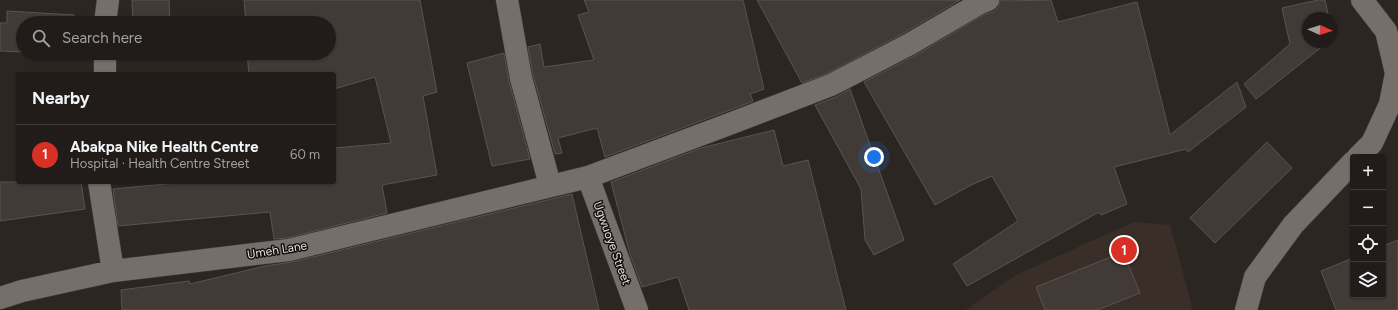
<!DOCTYPE html>
<meta charset="utf-8">
<style>
body{margin:0;font-family:Figtree,sans-serif;background:#292523;color:#f1f3f6}
.controls{position:absolute;right:12px;bottom:12px;display:grid;overflow:hidden;border-radius:4px;box-shadow:0 1px 3px #0004}
.controls button{width:36px;height:36px;display:grid;place-items:center;padding:0;border:0;border-bottom:1px solid #3e3a39;background:#211c1a;color:#f1f3f6;font:20px sans-serif}
.compass{position:absolute;left:1302px;top:12px;width:36px;height:36px;border-radius:50%;background:#211c1a;box-shadow:0 1px 3px #0004;rotate:93deg}
.you{position:absolute;left:874px;top:157px;width:14px;height:14px;margin:-10px;border:3px solid #fff;border-radius:50%;background:#1a73e8;box-shadow:0 0 0 6px #1a73e833}
.badge{display:grid;place-items:center;width:26px;height:26px;border-radius:50%;background:#d93025;color:#fff;font-size:13px;font-weight:700}
.pin{position:absolute;translate:-50% -50%;border:2px solid #fff;box-shadow:0 1px 4px #0006}
.list{margin:0;padding:0;list-style:none}
h2{display:flex;justify-content:space-between;align-items:center;height:52px;margin:0;padding:0 16px;font-size:17px}
h2 small{font-size:13px;font-weight:400;color:#a2a1a2}
.list li{display:grid;grid-template-columns:26px 1fr auto;gap:12px;align-items:center;box-sizing:border-box;height:60px;padding:0 16px;border-top:1px solid #3e3a39}
.list b{display:block;font-size:15px;white-space:nowrap}
.list p{margin:0;font-size:13px;white-space:nowrap;color:#a2a1a2}
.list em{font-size:13px;font-style:normal;color:#a2a1a2}
.icon{flex:none;width:22px;height:22px;fill:none;stroke:currentColor;stroke-width:2;stroke-linecap:round;stroke-linejoin:round}
.map{position:relative;flex:none;width:1398px;height:310px;overflow:hidden}
.search{position:absolute;background:#211c1a;box-shadow:0 1px 3px #0004;left:16px;top:16px;width:320px;height:44px;display:flex;align-items:center;gap:10px;box-sizing:border-box;padding:0 14px;border-radius:22px;color:#a2a1a2;font-size:15px}
.panel{position:absolute;background:#211c1a;box-shadow:0 1px 3px #0004;left:16px;top:72px;width:320px;height:112px;border-radius:4px}
.map>svg:first-child{display:block}
.built{fill:#3a2f28}
.building{fill:#413a37;stroke:#5a534f}
.lines{fill:none;stroke-linecap:round;stroke-linejoin:round}
.minor-casing{stroke:#46413f;stroke-width:23}
.minor{stroke:#766e6a;stroke-width:22}
.labels{text-anchor:middle;stroke-width:3;stroke-linejoin:round;paint-order:stroke}
.street-label{font-size:12px;fill:#e5e1df;stroke:#120f0e}
</style>
<div class="map">
<svg width="1398" height="310" viewBox="0 0 1398 310">
<rect width="100%" height="100%" fill="#2c2622"/>
<path class="built" d="M 1134,222 L 1170,225 L 1191,302 L 1192,310 L 965,310 L 1016,275 Z"/>
<path class="building" d="M 132,0 L 169,0 L 170,23 L 133,23 Z
M 244,0 L 420,0 L 437,92 L 423,96 L 437,175 L 382,185 L 387,213 L 287,238 L 274,239 L 270,212 L 118,226 L 113,189 L 187,182 L 334,182 L 334,148 L 391,143 L 375,77 L 334,89 L 334,74 L 249,74 L 247,53 L 329,53 L 329,23 L 246,23 Z
M 584,0 L 743,0 L 764,89 L 750,94 L 753,101 L 751,102 L 605,157 L 597,128 L 558,138 L 562,153 L 555,154 L 533,75 L 528,47 L 540,44 L 544,67 L 594,60 L 578,15 L 589,12 Z
M 757,0 L 960,0 L 904,33 L 826,74 L 802,83 Z
M 1000,0 L 1006,0 L 1007,1 L 1051,0 L 1058,22 L 1137,2 L 1170,135 L 1237,82 L 1246,107 L 1188,152 L 1186,149 L 1114,167 L 1127,204 L 1101,215 L 1099,212 L 967,286 L 953,264 L 1018,221 L 992,176 L 971,185 L 935,205 L 864,82 L 916,55 L 985,14 L 993,12 L 998,8 Z
M 1318,0 L 1325,0 L 1329,18 L 1308,18 L 1308,42 L 1328,42 L 1256,99 L 1244,84 L 1290,44 L 1282,8 Z
M 7,11 L 74,15 L 73,23 L 23,23 L 23,52 L 0,51 L 0,23 L 7,23 Z
M 38,53 L 71,53 L 71,55 Z
M 504,53 L 509,81 L 530,159 L 492,166 L 467,63 Z
M 850,89 L 904,240 L 874,255 L 865,240 L 861,189 L 815,105 L 836,97 Z
M 774,130 L 783,166 L 808,160 L 846,310 L 689,310 L 678,277 L 642,287 L 630,254 L 611,182 L 701,148 Z
M 1267,142 L 1292,168 L 1215,243 L 1190,218 Z
M 0,182 L 81,182 L 85,209 L 0,221 Z
M 572,194 L 599,310 L 122,310 L 121,290 L 189,281 L 190,284 L 265,266 L 292,262 Z
M 1398,240 L 1398,310 L 1336,310 L 1321,271 L 1353,258 L 1353,295 L 1383,295 L 1383,246 Z
M 1123,252 L 1140,293 L 1097,310 L 1045,310 L 1036,287 Z"/>
<g class="lines">
<defs>
<path id="minor" d="M 507,0 L 521,78 L 550,185
M 105,23 L 108,0
M 105,53 L 105,74
M 1358,157 L 1372,143 L 1390,104 L 1396,73 L 1386,31 L 1362,0
M 588,177 L 637,310
M 99,182 L 113,271
M 0,298 L 22,291 L 113,271 L 289,250 L 588,177 L 724,126 L 831,85 L 910,44 L 980,3 L 988,0
M 1246,310 L 1255,277 L 1293,225 L 1353,162"/>
</defs>
<use href="#minor" class="minor-casing"/>
<use href="#minor" class="minor"/>
</g>
<g class="labels">
<g class="street-label">
<text transform="translate(612 243) rotate(70)" y="4">Ugwuoye Street</text>
<text transform="translate(277 250) rotate(-9)" y="4">Umeh Lane</text>
</g>
</g>
</svg>
<div class="controls">
<button>+</button>
<button>−</button>
<button><svg class="icon" aria-label="locate" viewBox="0 0 24 24"><circle cx="12" cy="12" r="6"/><path d="M12 2v4M12 18v4M2 12h4M18 12h4"/></svg></button>
<button><svg class="icon" aria-label="layers" viewBox="0 0 24 24"><path d="M12 4l9 5-9 5-9-5zM3 14l9 5 9-5"/></svg></button>
</div>
<svg class="compass" viewBox="-18 -18 36 36"><path d="M0-13l5 13h-10z" fill="#e53935"/><path d="M0 13l5-13h-10z" fill="#a2a1a2"/></svg>
<div class="you"></div>
<div class="pin badge" style="left:1124px;top:250px">1</div>
<div class="search"><svg class="icon" aria-label="search" viewBox="0 0 24 24"><circle cx="10" cy="10" r="6"/><path d="M15 15l6 6"/></svg>Search here</div>
<section class="panel">
<h2>Nearby<small></small></h2>
<ul class="list">
<li><span class="badge">1</span><div><b>Abakpa Nike Health Centre</b><p>Hospital · Health Centre Street</p></div><em>60 m</em></li>
</ul>
</section>
</div>
